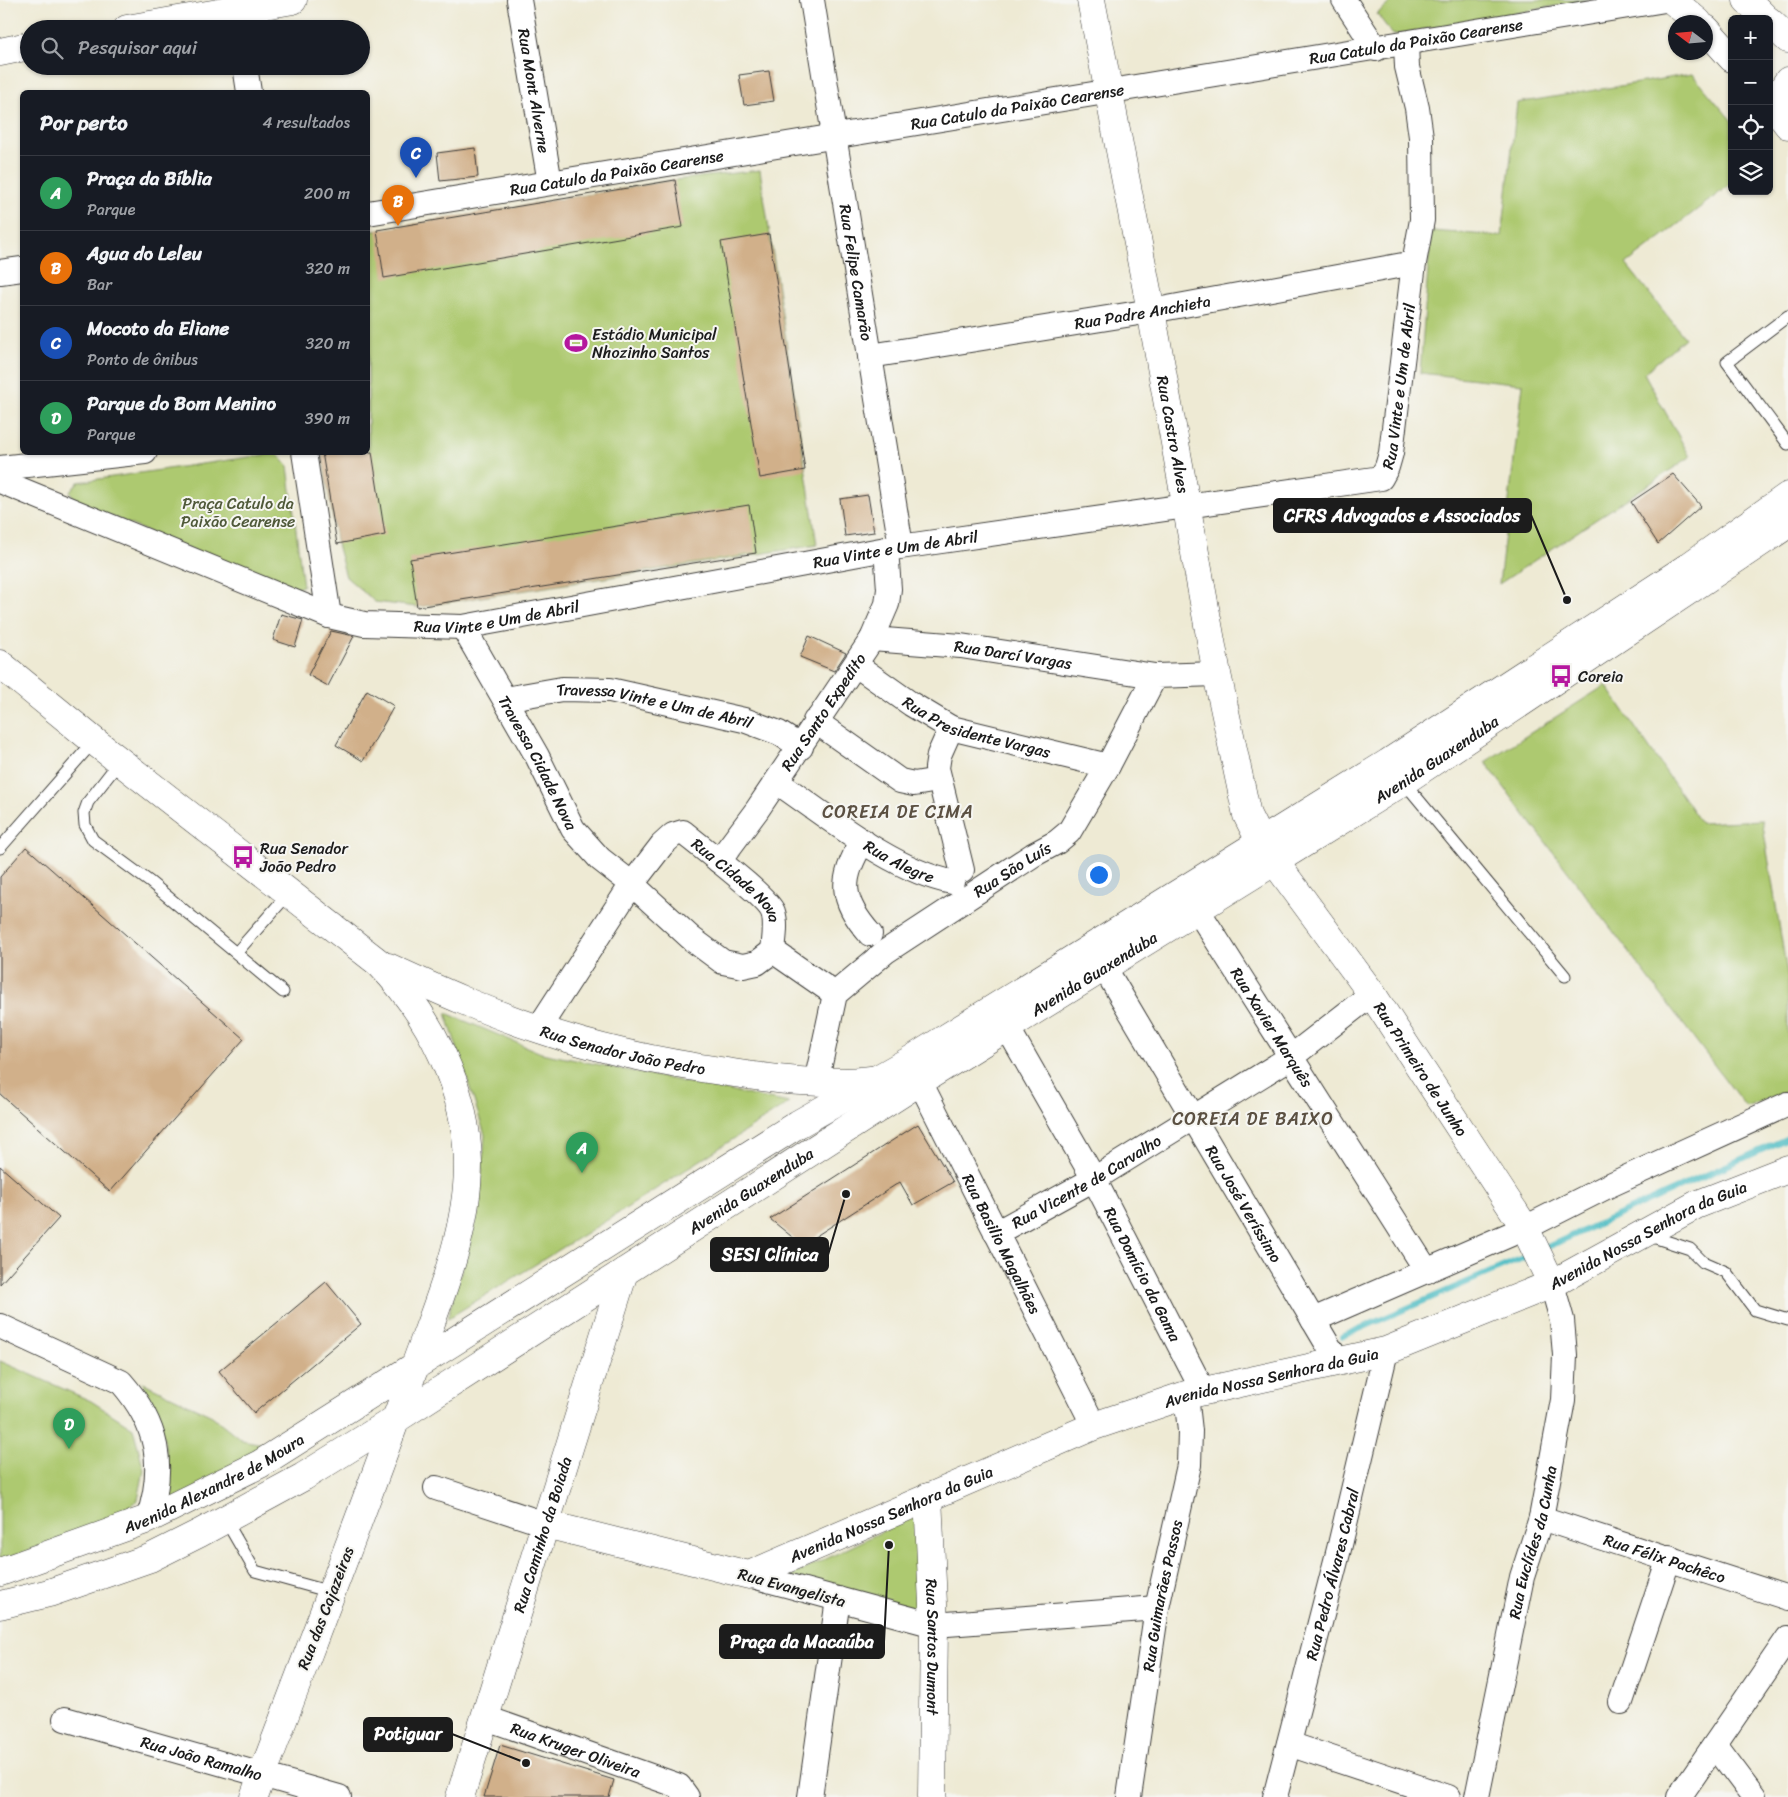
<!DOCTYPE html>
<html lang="pt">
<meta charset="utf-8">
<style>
body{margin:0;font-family:Sriracha,sans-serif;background:#20242c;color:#f1f3f6}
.controls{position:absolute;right:15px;top:15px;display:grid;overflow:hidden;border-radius:8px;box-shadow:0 1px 4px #0004}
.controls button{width:45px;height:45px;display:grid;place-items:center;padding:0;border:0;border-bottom:1px solid #363941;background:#171b24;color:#f1f3f6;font:25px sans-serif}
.compass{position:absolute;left:1668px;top:15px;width:45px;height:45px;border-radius:50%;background:#171b24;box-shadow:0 1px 4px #0004;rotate:286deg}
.you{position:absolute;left:1098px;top:874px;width:18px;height:18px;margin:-12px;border:4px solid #fff;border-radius:50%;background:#1a73e8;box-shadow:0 0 0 8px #1a73e833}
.badge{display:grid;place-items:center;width:32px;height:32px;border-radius:50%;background:#ea580c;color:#fff;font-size:16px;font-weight:700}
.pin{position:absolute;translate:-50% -41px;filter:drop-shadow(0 1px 2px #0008)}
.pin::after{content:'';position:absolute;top:26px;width:18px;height:15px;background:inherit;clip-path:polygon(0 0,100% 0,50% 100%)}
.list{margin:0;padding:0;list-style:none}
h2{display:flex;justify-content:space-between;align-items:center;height:65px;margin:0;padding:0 20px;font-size:21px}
h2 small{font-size:16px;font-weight:400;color:#9ea1a6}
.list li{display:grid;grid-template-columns:32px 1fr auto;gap:15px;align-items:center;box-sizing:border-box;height:75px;padding:0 20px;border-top:1px solid #363941}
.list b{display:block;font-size:19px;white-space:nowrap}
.list p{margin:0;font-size:16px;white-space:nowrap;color:#9ea1a6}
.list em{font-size:16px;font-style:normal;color:#9ea1a6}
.icon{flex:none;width:28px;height:28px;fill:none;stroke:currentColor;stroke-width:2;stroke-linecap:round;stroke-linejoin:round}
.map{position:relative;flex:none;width:1788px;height:1797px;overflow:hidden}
.search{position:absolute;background:#171b24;box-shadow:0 1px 4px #0004;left:20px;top:20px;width:350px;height:55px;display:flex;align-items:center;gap:12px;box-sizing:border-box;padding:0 18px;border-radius:28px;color:#9ea1a6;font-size:19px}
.panel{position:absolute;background:#171b24;box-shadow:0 1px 4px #0004;left:20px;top:90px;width:350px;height:365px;border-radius:8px}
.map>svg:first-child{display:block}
.green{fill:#adc970;stroke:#647246}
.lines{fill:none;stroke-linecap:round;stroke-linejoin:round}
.stream{stroke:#4fbdc4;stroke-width:6}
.building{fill:#d1b08a}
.service-casing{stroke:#3c3b38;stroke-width:13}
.minor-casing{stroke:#3c3b38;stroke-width:26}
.tertiary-casing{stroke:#3c3b38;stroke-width:29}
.secondary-casing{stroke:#3c3b38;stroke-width:29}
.primary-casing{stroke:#3c3b38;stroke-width:29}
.service{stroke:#fff;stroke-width:11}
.minor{stroke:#fff;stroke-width:24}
.tertiary{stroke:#fff;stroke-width:28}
.secondary{stroke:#fff;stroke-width:28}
.primary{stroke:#fff;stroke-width:28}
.labels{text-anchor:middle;stroke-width:4;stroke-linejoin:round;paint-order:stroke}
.street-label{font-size:16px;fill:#1c1c1c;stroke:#f6f6f2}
.poi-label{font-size:16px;fill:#1c1c1c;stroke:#f6f6f2;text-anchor:start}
.park-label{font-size:16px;fill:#4f5939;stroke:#f6f6f2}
.neighbourhood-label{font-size:18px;letter-spacing:1px;fill:#5b5042;stroke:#f6f6f2}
.leader{fill:none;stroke:#1c1c1c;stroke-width:2}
.callout-dot{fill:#1c1c1c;stroke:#f6f6f2;stroke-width:2}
.callout{fill:#1c1c1c;stroke:#1c1c1c;stroke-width:2}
.callout-label{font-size:18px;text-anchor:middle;font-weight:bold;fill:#fff}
</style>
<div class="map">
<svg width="1788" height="1797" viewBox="0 0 1788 1797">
<rect width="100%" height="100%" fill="#f6f6f2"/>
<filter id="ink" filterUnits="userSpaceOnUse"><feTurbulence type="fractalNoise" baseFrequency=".02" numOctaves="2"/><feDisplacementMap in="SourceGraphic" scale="10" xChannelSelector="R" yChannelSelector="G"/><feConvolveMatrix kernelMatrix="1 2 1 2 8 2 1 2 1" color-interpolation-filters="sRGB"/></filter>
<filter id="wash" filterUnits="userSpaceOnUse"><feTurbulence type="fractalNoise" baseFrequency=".0096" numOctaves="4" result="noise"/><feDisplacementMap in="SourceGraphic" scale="20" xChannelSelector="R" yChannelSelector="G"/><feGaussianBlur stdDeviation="1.12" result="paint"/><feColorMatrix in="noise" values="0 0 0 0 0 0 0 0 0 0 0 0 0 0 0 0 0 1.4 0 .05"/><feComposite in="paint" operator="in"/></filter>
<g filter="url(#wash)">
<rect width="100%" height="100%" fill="#eeead4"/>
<path class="green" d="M 1393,0 L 1589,0 L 1393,35 L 1377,14 Z
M 1692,74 L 1732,121 L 1732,183 L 1626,264 L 1685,338 L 1644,373 L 1690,457 L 1499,584 L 1523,384 L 1420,373 L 1431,231 L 1502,236 L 1517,103 Z
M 760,170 L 817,545 L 417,607 L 375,602 L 346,577 L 337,544 L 322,453 L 368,452 L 368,232 L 675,180 Z
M 277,453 L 288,466 L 303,586 L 289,591 L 77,502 L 70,492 L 78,482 Z
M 1606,685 L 1701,823 L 1762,820 L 1788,979 L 1788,1091 L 1746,1107 L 1485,762 Z
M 446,1013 L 541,1053 L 789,1103 L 622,1211 L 447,1319 L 479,1211 L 485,1135 Z
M 0,1361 L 91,1401 L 133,1428 L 144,1470 L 138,1500 L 109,1521 L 0,1561 Z
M 142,1382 L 212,1416 L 242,1440 L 273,1446 L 166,1504 C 173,1459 162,1422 142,1382 Z
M 920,1513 L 926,1616 L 789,1577 Z"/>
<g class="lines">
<path class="stream" d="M 1543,1249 L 1788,1138
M 1343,1336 L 1532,1254"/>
</g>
<g id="blocks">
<path class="building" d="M 769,71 L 774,101 L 744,105 L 739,75 Z
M 475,148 L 478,177 L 440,181 L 437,153 Z
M 675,180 L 683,227 L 384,278 L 377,230 Z
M 769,234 L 805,470 L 760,478 L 721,242 Z
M 322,452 L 372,452 L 385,535 L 337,544 Z
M 1673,474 L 1701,506 L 1658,544 L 1631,502 Z
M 868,495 L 874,532 L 845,536 L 840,499 Z
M 749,505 L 756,553 L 417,607 L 410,559 Z
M 281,614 L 303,620 L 295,647 L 273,640 Z
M 331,631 L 354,636 L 328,686 L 308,675 Z
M 809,636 L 846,653 L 834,671 L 800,657 Z
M 367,690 L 394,706 L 363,761 L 336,745 Z
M 26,847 L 244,1039 L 110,1192 L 0,1094 L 0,877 Z
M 918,1124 L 953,1182 L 913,1205 L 900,1182 L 802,1245 L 770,1219 Z
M 0,1166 L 59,1218 L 0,1284 Z
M 326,1282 L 361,1324 L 254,1413 L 219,1371 Z
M 500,1745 L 614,1780 L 609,1797 L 484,1797 Z"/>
</g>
</g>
<g filter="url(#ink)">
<use href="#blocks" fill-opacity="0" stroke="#3c3b38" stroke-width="1"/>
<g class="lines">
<defs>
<path id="service" d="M 1788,316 L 1727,362 L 1788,444
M 120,761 L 88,802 L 84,813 L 85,825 L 93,840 L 150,882 L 283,992
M 1403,781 L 1565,976
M 0,848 L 94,741
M 237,952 L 289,893
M 1647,1235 L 1690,1249 L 1703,1262 L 1726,1272 L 1755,1310 L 1788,1320
M 225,1519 L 255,1571 L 331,1592"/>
<g id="minor">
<path d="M 235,0 L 240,29"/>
<path id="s1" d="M 519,0 L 550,183"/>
<path id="s2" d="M 812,0 L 901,546"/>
<path d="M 1344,0 L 1376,49"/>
<path d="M 245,66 L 249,92"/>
<path id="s3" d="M 368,213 L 1665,0"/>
<path d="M 0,272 L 22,269"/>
<path id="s4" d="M 870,356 L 1151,311 L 1414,263"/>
<path d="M 304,452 L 329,616"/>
<path d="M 0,468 L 145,452"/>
<path id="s5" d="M 0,481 L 329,616 L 364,624 L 463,627 L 886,549 L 1381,478 L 1387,467 L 1391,453 L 1414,263 L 1422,220 L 1421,137 L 1417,108 L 1407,67 L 1406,44"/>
<path id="s6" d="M 463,627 L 537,756 L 573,829 L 600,859 L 632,884 L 692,939 L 723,962 L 743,966 L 757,963 L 773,951 L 835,994"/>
<path id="s7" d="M 872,639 L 961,646 L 1155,676"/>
<path id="s8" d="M 856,665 L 911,704 L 951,728 L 1108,766"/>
<path id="s9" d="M 505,699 L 562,689 L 610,690 L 744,720 L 779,733 L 801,747"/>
<path d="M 815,721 L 900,781 L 914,784 L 939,780"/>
<path d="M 951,728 L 939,755 L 937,768 L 962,870"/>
<path id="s10" d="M 777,782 C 827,816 893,871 952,882"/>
<path d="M 863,841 C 839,879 840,900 870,934"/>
<path id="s11" d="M 719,861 L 757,810 L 872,639 L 887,604 L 889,589 L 886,549"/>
<path id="s12" d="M 1197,909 L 1427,1271"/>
<path id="s13" d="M 1104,967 L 1338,1362"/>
<path id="s14" d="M 1007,1027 L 1094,1179 L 1203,1391"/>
<path id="s15" d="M 538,1029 L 632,884 L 662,845 L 673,835 L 683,832 C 699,846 767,896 773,912 C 777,924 774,939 773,951"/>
<path id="s16" d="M 912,1066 L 1094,1426"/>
<path id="s17" d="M 816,1083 L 835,994 L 885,952 L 1033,855 L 1057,842 L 1069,832 L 1108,766 L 1155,676 L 1217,674"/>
<path id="s18" d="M 996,1233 L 1094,1179 L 1291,1057 L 1372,994"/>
<path d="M 1313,1320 L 1525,1228 L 1610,1185 L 1788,1104"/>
<path d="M 0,1326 L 121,1382 C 158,1424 166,1466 148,1519"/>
<path d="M 436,1488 L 545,1524"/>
<path id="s19" d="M 1541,1518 L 1788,1598"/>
<path d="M 749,1575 L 934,1625 L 1157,1608"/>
<path d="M 1621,1702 L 1669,1558"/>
<path id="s20" d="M 486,1718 L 679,1786 L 687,1797"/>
<path id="s21" d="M 65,1719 L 339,1797"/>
<path d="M 1289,1744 L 1448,1797"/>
<path d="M 1715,1745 L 1754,1797"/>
<path d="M 810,1797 L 838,1599"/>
<path id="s22" d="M 1129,1797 L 1157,1608 L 1189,1465 L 1190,1431 L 1186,1395"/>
<path id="s23" d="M 1275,1797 L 1339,1549 L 1386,1351"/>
<path id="s24" d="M 1477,1797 L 1522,1577 L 1541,1518 L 1563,1400 L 1565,1355 L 1562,1320 L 1552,1284"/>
<path d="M 1679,1797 L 1788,1638"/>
</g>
<g id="tertiary">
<path id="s25" d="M 1091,0 L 1151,311 L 1217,674 L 1247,815 L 1261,843 L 1372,994 L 1525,1228 L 1552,1284"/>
<path d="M 127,29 L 293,0"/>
<path d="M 0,52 L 29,46"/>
<path id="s26" d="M 928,1497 L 934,1625 L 932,1797"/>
<path id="s27" d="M 545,1524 L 749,1575 L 1094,1426 L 1186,1395 L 1386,1351 L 1552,1284 L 1696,1205 L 1788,1169"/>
<path id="s28" d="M 460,1797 L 624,1272"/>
</g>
<g id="secondary">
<path d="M 0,664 L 94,741 L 379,963 C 430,1015 467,1089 468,1164 C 468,1238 434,1311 410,1380 C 360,1520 306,1658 254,1797"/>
<path id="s29" d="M 388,967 C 438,990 487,1012 539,1029 C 600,1050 664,1063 727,1072 C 778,1080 826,1086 878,1079"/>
</g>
<g id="primary">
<path d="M 1672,0 L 1698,22"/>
<path d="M 1747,0 L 1766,19"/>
<path d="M 1769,21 L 1788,39"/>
<path d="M 1706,29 L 1732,58"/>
<path d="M 1769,100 L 1788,125"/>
<path d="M 1777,109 L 1782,90 L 1788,81"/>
<path id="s30" d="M 0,1572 L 148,1519 L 260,1464 L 798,1124 L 909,1061 L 1388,763 L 1688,567 L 1788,496"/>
<path id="s31" d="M 0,1605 L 49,1593 L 150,1558 L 200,1533 L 303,1477 L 396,1419 L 919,1082 L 1404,781 L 1788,524"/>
</g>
</defs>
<use href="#service" class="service-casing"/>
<use href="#minor" class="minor-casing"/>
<use href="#tertiary" class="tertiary-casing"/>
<use href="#secondary" class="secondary-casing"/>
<use href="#primary" class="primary-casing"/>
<use href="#service" class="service"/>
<use href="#minor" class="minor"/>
<use href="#tertiary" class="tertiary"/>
<use href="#secondary" class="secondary"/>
<use href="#primary" class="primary"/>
</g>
</g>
<defs>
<symbol id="stadium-bare" viewBox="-9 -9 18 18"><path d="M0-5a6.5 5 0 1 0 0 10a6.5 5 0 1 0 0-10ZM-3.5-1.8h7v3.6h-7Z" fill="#b5179e" stroke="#f6f6f2" stroke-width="2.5" paint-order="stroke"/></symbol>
<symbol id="bus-bare" viewBox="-9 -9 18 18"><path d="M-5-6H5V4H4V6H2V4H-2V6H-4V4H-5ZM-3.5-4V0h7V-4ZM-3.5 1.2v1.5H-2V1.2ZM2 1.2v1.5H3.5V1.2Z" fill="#b5179e" stroke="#f6f6f2" stroke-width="2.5" paint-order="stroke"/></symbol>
</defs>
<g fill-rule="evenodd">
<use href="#stadium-bare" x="560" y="327" width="32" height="32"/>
<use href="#bus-bare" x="1545" y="660" width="32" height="32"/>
<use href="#bus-bare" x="227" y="841" width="32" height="32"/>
</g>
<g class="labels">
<g class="street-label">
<text dy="6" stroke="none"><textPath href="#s3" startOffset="1062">Rua Catulo da Paixão Cearense</textPath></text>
<text dy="6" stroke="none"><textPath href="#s1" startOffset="92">Rua Mont Alverne</textPath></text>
<text dy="6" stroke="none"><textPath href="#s3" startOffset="658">Rua Catulo da Paixão Cearense</textPath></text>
<text dy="6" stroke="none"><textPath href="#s3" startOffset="252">Rua Catulo da Paixão Cearense</textPath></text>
<text dy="6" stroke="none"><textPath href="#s2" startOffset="276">Rua Felipe Camarão</textPath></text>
<text dy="6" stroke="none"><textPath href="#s4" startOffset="276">Rua Padre Anchieta</textPath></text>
<text dy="6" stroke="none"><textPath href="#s5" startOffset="1515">Rua Vinte e Um de Abril</textPath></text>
<text dy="6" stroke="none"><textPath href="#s25" startOffset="442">Rua Castro Alves</textPath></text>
<text dy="6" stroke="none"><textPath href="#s5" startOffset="930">Rua Vinte e Um de Abril</textPath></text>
<text dy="6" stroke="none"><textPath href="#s5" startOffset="525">Rua Vinte e Um de Abril</textPath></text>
<text dy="6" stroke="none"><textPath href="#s7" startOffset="142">Rua Darcí Vargas</textPath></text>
<text dy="6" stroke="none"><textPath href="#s9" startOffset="152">Travessa Vinte e Um de Abril</textPath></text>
<text dy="6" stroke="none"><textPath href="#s11" startOffset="182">Rua Santo Expedito</textPath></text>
<text dy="6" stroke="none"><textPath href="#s8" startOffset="138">Rua Presidente Vargas</textPath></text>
<text dy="6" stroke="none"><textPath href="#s31" startOffset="1672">Avenida Guaxenduba</textPath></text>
<text dy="6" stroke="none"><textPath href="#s6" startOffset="155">Travessa Cidade Nova</textPath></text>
<text dy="6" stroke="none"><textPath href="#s10" startOffset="146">Rua Alegre</textPath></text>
<text dy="6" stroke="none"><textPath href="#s17" startOffset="308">Rua São Luís</textPath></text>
<text dy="6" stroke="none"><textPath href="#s15" startOffset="320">Rua Cidade Nova</textPath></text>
<text dy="6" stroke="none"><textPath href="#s31" startOffset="1268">Avenida Guaxenduba</textPath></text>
<text dy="6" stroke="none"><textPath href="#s12" startOffset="140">Rua Xavier Marquês</textPath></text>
<text dy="6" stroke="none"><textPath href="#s29" startOffset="250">Rua Senador João Pedro</textPath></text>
<text dy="6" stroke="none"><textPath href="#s25" startOffset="1138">Rua Primeiro de Junho</textPath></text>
<text dy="6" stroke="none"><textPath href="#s18" startOffset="104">Rua Vicente de Carvalho</textPath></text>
<text dy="6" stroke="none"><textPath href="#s31" startOffset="862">Avenida Guaxenduba</textPath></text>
<text dy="6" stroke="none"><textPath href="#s13" startOffset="275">Rua José Veríssimo</textPath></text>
<text dy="6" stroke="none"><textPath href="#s27" startOffset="1175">Avenida Nossa Senhora da Guia</textPath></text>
<text dy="6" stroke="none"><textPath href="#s16" startOffset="199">Rua Basilio Magalhães</textPath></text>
<text dy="6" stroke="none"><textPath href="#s14" startOffset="282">Rua Domício da Gama</textPath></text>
<text dy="6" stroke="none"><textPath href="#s27" startOffset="770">Avenida Nossa Senhora da Guia</textPath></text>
<text dy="6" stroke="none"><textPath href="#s30" startOffset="232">Avenida Alexandre de Moura</textPath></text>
<text dy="6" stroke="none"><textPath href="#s27" startOffset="365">Avenida Nossa Senhora da Guia</textPath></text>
<text dy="6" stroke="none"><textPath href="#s28" startOffset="275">Rua Caminho da Boiada</textPath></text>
<text dy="6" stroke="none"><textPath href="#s24" startOffset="261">Rua Euclídes da Cunha</textPath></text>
<text dy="6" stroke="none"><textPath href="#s19" startOffset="130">Rua Félix Pachêco</textPath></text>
<text dy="6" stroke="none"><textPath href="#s23" startOffset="230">Rua Pedro Álvares Cabral</textPath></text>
<text transform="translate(792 1587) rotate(15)" y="6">Rua Evangelista</text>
<text dy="6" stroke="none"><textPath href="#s22" startOffset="204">Rua Guimarães Passos</textPath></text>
<text transform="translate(325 1608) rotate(-69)" y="6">Rua das Cajazeiras</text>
<text dy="6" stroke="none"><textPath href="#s26" startOffset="150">Rua Santos Dumont</textPath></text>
<text dy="6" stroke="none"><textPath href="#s20" startOffset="95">Rua Kruger Oliveira</textPath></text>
<text dy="6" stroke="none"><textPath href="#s21" startOffset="142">Rua João Ramalho</textPath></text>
</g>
<g class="poi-label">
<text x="592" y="340">Estádio Municipal<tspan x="592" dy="18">Nhozinho Santos</tspan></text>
<text x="1578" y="682">Coreia</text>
<text x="260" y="854">Rua Senador<tspan x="260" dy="18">João Pedro</tspan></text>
</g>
<g class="park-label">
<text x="238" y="509">Praça Catulo da<tspan x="238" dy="18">Paixão Cearense</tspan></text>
</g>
<g class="neighbourhood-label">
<text x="898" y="818">COREIA DE CIMA</text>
<text x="1253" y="1125">COREIA DE BAIXO</text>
</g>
</g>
<path class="leader" d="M1567 600L1531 515M846 1194L828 1255M889 1545L884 1642M526 1763L452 1734"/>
<g class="callout-dot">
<circle cx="1567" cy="600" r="5"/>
<circle cx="846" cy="1194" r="5"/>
<circle cx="889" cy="1545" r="5"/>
<circle cx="526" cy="1763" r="5"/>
</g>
<g class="callout">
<rect x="1274" y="499" width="257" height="33" rx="5"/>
<rect x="711" y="1238" width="117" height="33" rx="5"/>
<rect x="720" y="1625" width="164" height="33" rx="5"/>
<rect x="364" y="1718" width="88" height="33" rx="5"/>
</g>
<g class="callout-label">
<text x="1402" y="522">CFRS Advogados e Associados</text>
<text x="770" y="1261">SESI Clínica</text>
<text x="802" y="1648">Praça da Macaúba</text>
<text x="408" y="1740">Potiguar</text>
</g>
</svg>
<div class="controls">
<button>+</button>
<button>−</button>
<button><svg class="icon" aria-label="locate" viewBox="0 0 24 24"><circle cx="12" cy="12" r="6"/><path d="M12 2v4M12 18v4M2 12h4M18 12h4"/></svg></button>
<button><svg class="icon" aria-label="layers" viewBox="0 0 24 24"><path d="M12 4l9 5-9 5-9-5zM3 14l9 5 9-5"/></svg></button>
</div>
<svg class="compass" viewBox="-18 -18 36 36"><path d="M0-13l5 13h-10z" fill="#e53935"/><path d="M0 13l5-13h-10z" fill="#9ea1a6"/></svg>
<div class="you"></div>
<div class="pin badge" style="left:582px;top:1173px;background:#2e9e5b">A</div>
<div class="pin badge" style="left:398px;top:226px;background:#e8710a">B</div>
<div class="pin badge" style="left:416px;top:178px;background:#1a4fb4">C</div>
<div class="pin badge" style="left:69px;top:1449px;background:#2e9e5b">D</div>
<div class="search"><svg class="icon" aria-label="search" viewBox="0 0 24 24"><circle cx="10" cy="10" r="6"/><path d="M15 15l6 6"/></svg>Pesquisar aqui</div>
<section class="panel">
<h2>Por perto<small>4 resultados</small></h2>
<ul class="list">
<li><span class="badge" style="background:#2e9e5b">A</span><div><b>Praça da Bíblia</b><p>Parque</p></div><em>200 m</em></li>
<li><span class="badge" style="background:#e8710a">B</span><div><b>Agua do Leleu</b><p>Bar</p></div><em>320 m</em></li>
<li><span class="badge" style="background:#1a4fb4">C</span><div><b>Mocoto da Eliane</b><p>Ponto de ônibus</p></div><em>320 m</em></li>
<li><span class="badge" style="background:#2e9e5b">D</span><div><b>Parque do Bom Menino</b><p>Parque</p></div><em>390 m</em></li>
</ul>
</section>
</div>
